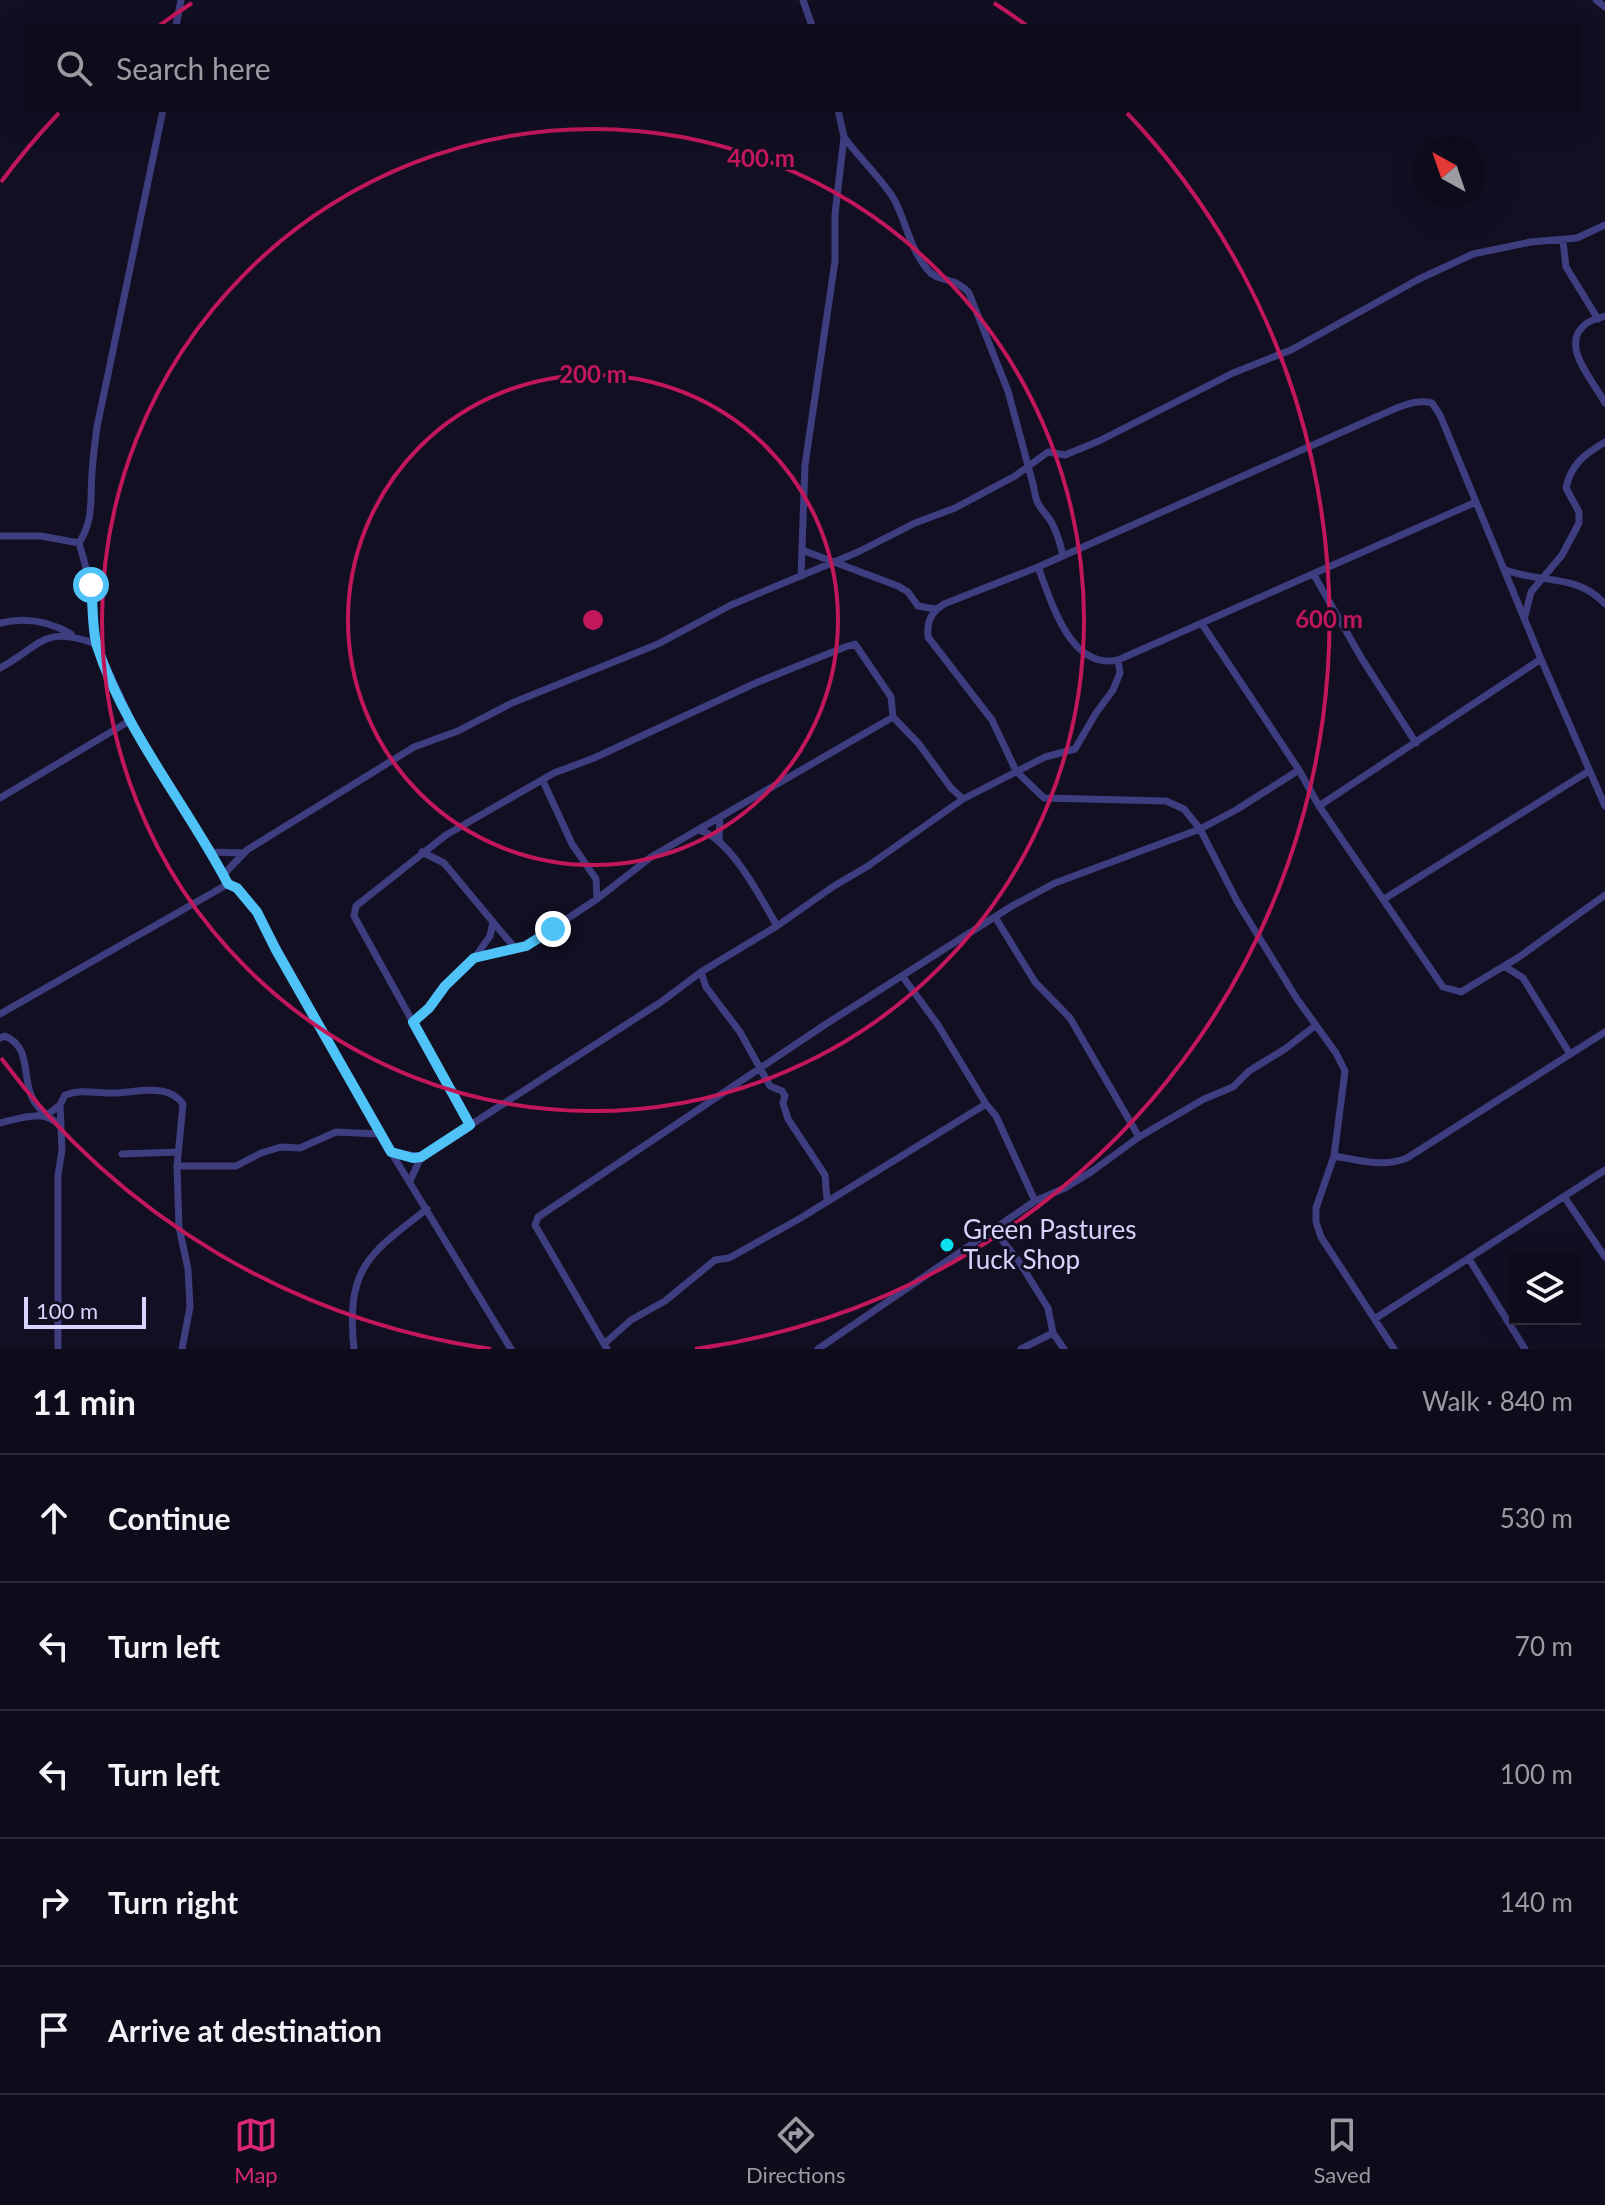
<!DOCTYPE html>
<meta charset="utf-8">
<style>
body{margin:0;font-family:Lato,sans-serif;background:#171423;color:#f1f3f6}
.controls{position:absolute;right:24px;bottom:24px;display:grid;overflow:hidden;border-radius:0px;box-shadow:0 8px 32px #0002}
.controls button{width:72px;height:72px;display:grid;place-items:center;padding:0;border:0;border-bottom:2px solid #2e2b39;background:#0e0b1a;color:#f1f3f6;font:40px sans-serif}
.compass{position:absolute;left:1413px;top:136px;width:72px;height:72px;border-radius:50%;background:#0e0b1a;box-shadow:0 8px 32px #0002;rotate:320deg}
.scale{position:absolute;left:24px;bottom:20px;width:122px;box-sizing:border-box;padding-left:8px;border:4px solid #d7d4fd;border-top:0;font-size:22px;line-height:28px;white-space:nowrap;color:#d7d4fd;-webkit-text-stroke:6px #120f23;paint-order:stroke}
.stop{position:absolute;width:24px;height:24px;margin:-18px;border:6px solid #4fc3f7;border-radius:50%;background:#fff}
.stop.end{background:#4fc3f7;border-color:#fff;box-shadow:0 2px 8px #0008}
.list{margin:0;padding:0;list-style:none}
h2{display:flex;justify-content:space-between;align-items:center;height:104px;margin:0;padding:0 32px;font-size:34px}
h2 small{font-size:26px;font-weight:400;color:#9b9ba2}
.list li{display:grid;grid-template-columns:52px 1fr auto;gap:24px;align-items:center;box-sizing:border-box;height:128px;padding:0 32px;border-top:2px solid #2e2b39}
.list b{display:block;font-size:30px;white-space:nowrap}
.list em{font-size:26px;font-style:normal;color:#9b9ba2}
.icon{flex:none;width:44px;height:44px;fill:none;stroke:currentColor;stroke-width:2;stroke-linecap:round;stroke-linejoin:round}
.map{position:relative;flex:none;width:1605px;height:1349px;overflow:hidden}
.search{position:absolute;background:#0e0b1a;box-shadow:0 8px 32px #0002;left:24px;right:24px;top:24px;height:88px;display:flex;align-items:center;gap:20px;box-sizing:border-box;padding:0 28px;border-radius:0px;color:#9b9ba2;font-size:30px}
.sheet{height:744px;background:#0e0b1a}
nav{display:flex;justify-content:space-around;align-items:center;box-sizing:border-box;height:112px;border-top:2px solid #2e2b39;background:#0e0b1a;font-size:22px;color:#9b9ba2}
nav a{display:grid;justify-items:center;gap:4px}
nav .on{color:#db2777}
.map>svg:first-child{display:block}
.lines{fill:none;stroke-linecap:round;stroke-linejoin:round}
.minor{stroke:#3d3d7f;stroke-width:7}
.route{stroke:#4fc3f7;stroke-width:10}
.ring{fill:none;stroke:#c2185b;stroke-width:4}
.poi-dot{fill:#0de0ef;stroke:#120f23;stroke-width:3}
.labels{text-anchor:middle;stroke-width:6;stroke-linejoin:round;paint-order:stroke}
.poi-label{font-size:26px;fill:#d7d4fd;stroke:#120f23;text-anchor:start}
.centre{fill:#c2185b;stroke:#120f23;stroke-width:4}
.ring-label{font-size:24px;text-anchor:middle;font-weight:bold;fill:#c2185b;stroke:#120f23;stroke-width:6;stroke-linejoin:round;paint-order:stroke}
</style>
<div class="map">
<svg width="1605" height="1349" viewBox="0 0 1605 1349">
<rect width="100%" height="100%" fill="#120f23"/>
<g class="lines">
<path class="minor" d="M 803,0 L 812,26
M 1596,0 L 1605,7
M 176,26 L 181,0
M 163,110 L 97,427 C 95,442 93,458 92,473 C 90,499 94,520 79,543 L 91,585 L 96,644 L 131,720 L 185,814 L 212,852 L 228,884
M 844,137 C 858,157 885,182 895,201 C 906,223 911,250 927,269 C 937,283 955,276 969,293 L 1008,391 L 1034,488 C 1036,503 1039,506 1048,517 C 1055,526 1061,545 1063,556
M 1563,241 L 1566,267 L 1598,319
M 1605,316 C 1599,318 1592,320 1587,323 C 1557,344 1594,381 1605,403
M 0,536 L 41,536 L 79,543
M 802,550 L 898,586 L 908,592 L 918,606 L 936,609
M 1038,567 C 1052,603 1070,670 1118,660 L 1476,502
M 1506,570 C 1541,584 1577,573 1605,604
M 1314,575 L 1362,659 L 1416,743
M 801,576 L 805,465 L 835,261 L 835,214 L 844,137 L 838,110
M 1525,616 L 1531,592 L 1562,555 L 1579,523 L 1579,512 L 1566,488 C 1571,464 1585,454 1605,442
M 0,623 C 25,617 49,621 71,634
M 1202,624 L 1299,770 L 1319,806 L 1443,987 L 1461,992 L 1519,957 L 1605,895
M 0,668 C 43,644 44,625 96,644
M 543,781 L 572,844 L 596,879 L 597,899
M 0,798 L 131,720
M 1319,806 L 1541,659
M 720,817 L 893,717 L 919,744 L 951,788 L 963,799
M 699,830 C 730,838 761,898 777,926
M 212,852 L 242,853
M 422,852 L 444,863 L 493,922 L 490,936 L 475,957
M 223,875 L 247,850 L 414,747 L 458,731 L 512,703 L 658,644 L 731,605 L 858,552 L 915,523 L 955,508 L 1015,476 L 1048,452 L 1065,455 L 1099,441 L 1233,373 L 1291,350 L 1419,279 L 1473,254 L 1531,242 L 1577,238 L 1605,225
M 1384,899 L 1589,771
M 995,917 L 1035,982 L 1070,1018 L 1139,1137
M 493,922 L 515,948
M 1504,966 L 1523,978 L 1570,1054
M 701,972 L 706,987 L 740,1032 L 770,1086 L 782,1091 L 785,1096 L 783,1103 L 788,1119 L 825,1175 L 827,1200
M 903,977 L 938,1025 L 986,1104 L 996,1116 L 1035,1201
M 0,1014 L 228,884 L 244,895 L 257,912 L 380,1134 L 511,1349
M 413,1022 L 429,1008 L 445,986 L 474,958 L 526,946 L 597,899 L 651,857 L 720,817 L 719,841
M 0,1038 L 5,1036 C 39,1051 13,1091 47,1115 L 60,1105
M 0,1123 C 19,1118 48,1108 60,1127
M 470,1125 L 354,916 L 356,906 L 446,835 L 554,773 L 594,758 L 758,682 L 845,647 L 855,644 L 891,697 L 893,717
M 392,1152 L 421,1157
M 122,1154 L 178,1152
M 1334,1156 C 1359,1160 1383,1168 1407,1158 L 1605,1032
M 177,1166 L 236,1166 L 261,1153 L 281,1147 L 300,1148 L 336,1132 L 380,1134
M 410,1181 L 421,1157 L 661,1002 L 701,972 L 777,926 L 834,886 L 868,866 L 963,799 L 1045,757 L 1075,749 L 1096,713 L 1113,690 L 1120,673 L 1118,660
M 1565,1198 L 1605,1257
M 993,1229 L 1018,1260 L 1048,1308 L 1053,1333 L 1064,1349
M 1469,1259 L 1525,1349
M 1376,1318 L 1605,1170
M 604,1344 L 631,1320 L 665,1301 L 715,1260 L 729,1258 L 799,1219 L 986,1104
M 58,1349 L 58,1175 L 62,1150 L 60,1105 L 65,1095 C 82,1089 92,1093 110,1093 C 133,1094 167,1081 183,1104 L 177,1166 L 179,1227 L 188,1269 L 190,1307 L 182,1349
M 354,1349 C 346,1269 367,1255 427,1209
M 607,1349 L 535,1225 L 538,1217 L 826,1024 L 1012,906 L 1055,883 L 1200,829 L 1236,810 L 1299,770
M 818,1349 L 1035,1201 L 1065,1188 L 1091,1172 L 1139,1137 L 1204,1099 L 1233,1087 L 1249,1071 L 1285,1049 L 1316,1025
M 1021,1349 L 1053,1333
M 1394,1349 L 1321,1237 L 1316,1222 L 1316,1208 L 1334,1156 L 1345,1071 L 1336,1053 L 1297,999 L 1238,903 L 1200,829 L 1184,809 L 1166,801 L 1044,798 L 1016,771 L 992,720 L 928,637 C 927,622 930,613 944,604 L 1038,567 L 1376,417 C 1393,410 1413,398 1432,403 L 1440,415 L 1541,659 L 1605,806"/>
</g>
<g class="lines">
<path class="route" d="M 91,585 C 93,602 92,631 97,646 C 124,730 188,807 228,884 L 237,888 L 257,912 L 276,950 L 391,1152 L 413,1158 L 421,1157 L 470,1125 L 413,1022 L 429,1008 L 445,986 L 474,958 L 526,946 L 553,929"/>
</g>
<g class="ring">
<circle cx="593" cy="620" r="245"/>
<circle cx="593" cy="620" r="491"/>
<path d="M491 1349A736 736 0 0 1 1 1058M1 182A736 736 0 0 1 59 113M160 25A736 736 0 0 1 192 3M994 3A736 736 0 0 1 1026 25M1127 113A736 736 0 0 1 695 1349"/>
</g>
<circle class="poi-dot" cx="947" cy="1245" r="8"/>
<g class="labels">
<g class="poi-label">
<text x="963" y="1239">Green Pastures<tspan x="963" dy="30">Tuck Shop</tspan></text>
</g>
</g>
<circle cx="593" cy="620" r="12" class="centre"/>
<g class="ring-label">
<text x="761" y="167">400 m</text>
<text x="593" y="383">200 m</text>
<text x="1329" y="628">600 m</text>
</g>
</svg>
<div class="controls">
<button><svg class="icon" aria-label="layers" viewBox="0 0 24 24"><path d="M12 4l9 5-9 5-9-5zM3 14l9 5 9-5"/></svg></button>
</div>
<svg class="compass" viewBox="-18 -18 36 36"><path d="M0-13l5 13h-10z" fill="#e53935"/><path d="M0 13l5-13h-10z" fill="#9b9ba2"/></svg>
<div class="scale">100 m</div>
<div class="stop" style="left:91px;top:585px"></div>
<div class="stop end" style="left:553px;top:929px"></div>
<div class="search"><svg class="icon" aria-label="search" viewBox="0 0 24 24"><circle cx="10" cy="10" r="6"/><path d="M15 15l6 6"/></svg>Search here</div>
</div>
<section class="sheet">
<h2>11 min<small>Walk · 840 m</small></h2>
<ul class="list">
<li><svg class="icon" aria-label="ahead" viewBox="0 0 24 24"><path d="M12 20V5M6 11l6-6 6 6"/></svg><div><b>Continue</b></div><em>530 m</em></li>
<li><svg class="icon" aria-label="left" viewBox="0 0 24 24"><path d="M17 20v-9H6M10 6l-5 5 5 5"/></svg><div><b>Turn left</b></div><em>70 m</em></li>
<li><svg class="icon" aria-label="left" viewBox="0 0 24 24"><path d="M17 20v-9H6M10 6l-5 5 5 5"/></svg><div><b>Turn left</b></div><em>100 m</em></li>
<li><svg class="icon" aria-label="right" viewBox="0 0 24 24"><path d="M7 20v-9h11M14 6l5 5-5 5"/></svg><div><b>Turn right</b></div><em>140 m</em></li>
<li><svg class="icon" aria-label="arrive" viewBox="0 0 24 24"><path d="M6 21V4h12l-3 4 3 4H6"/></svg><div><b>Arrive at destination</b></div></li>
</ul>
</section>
<nav>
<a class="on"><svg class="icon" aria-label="map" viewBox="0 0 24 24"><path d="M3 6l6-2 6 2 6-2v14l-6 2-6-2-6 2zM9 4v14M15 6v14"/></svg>Map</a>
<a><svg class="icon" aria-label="directions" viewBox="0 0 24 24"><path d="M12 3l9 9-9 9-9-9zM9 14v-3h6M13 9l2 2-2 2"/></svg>Directions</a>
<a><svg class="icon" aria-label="saved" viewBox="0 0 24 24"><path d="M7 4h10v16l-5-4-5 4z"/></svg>Saved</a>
</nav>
